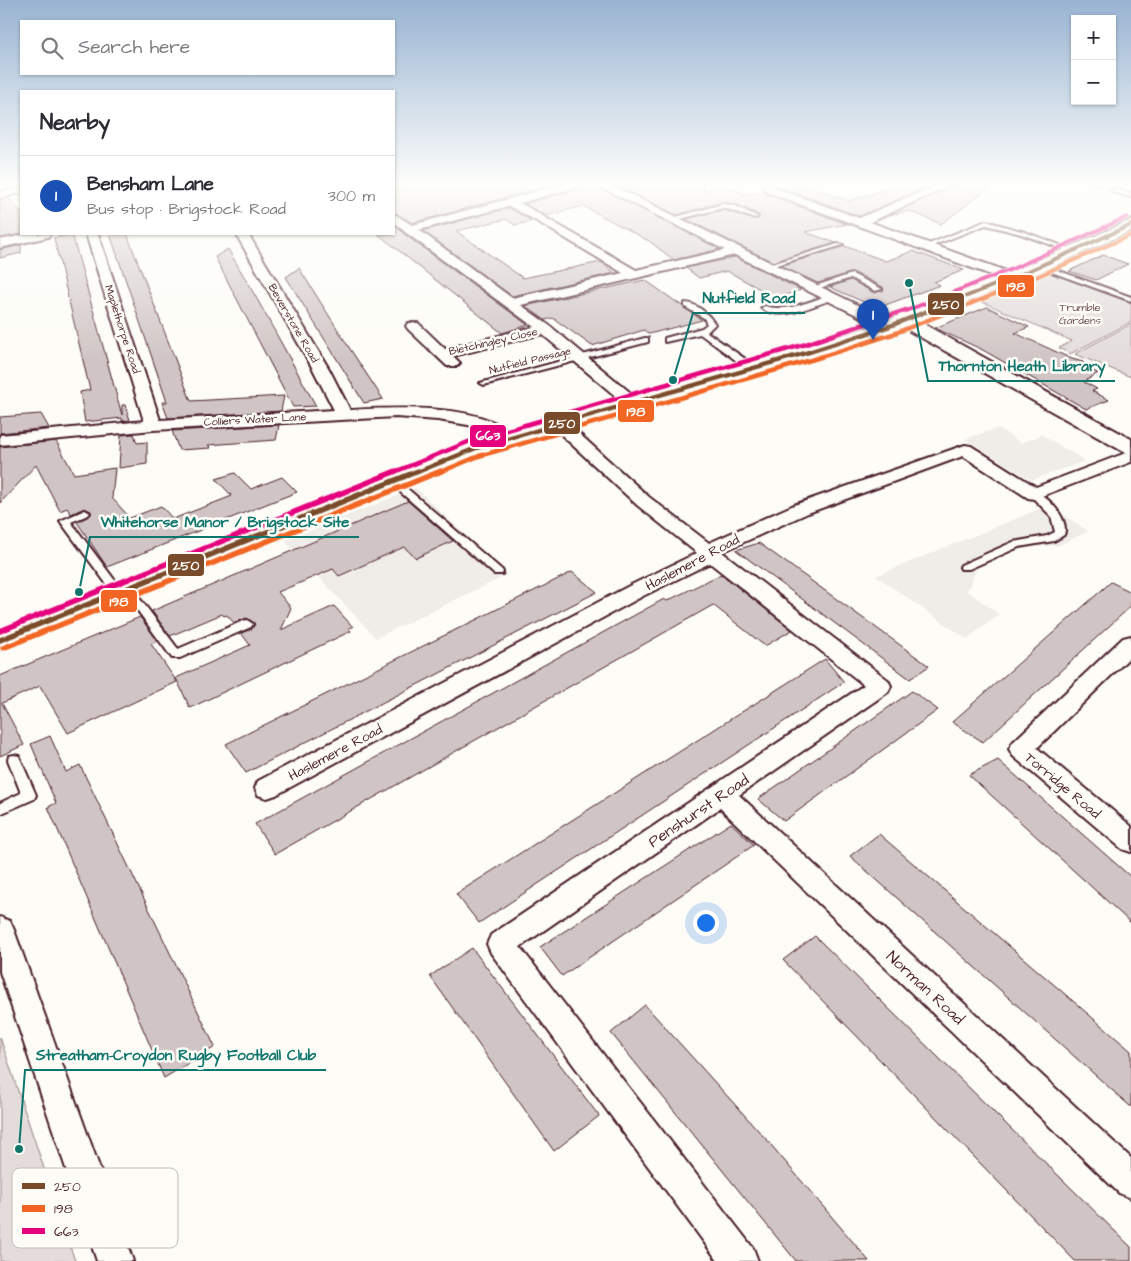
<!DOCTYPE html>
<meta charset="utf-8">
<style>
body{margin:0;font-family:"Architects Daughter",sans-serif;background:#f2f2f3;color:#2b2b33}
.controls{position:absolute;right:15px;top:15px;display:grid;overflow:hidden;border-radius:0px;box-shadow:0 1px 4px #0004}
.controls button{width:45px;height:45px;display:grid;place-items:center;padding:0;border:0;border-bottom:1px solid #e1e1e2;background:#fff;color:#2b2b33;font:25px sans-serif}
.you{position:absolute;left:705px;top:922px;width:18px;height:18px;margin:-12px;border:4px solid #fff;border-radius:50%;background:#1a73e8;box-shadow:0 0 0 8px #1a73e833}
.badge{display:grid;place-items:center;width:32px;height:32px;border-radius:50%;background:#1a73e8;color:#fff;font-size:16px;font-weight:700}
.pin{position:absolute;translate:-50% -41px;filter:drop-shadow(0 1px 2px #0008)}
.pin::after{content:'';position:absolute;top:26px;width:18px;height:15px;background:inherit;clip-path:polygon(0 0,100% 0,50% 100%)}
.list{margin:0;padding:0;list-style:none}
h2{display:flex;justify-content:space-between;align-items:center;height:65px;margin:0;padding:0 20px;font-size:21px}
h2 small{font-size:16px;font-weight:400;color:#7c7c81}
.list li{display:grid;grid-template-columns:32px 1fr auto;gap:15px;align-items:center;box-sizing:border-box;height:80px;padding:0 20px;border-top:1px solid #e1e1e2}
.list b{display:block;font-size:19px;white-space:nowrap}
.list p{margin:0;font-size:16px;white-space:nowrap;color:#7c7c81}
.list em{font-size:16px;font-style:normal;color:#7c7c81}
.icon{flex:none;width:28px;height:28px;fill:none;stroke:currentColor;stroke-width:2;stroke-linecap:round;stroke-linejoin:round}
.map{position:relative;flex:none;width:1131px;height:1261px;overflow:hidden}
.search{position:absolute;background:#fff;box-shadow:0 1px 4px #0004;left:20px;top:20px;width:375px;height:55px;display:flex;align-items:center;gap:12px;box-sizing:border-box;padding:0 18px;border-radius:0px;color:#7c7c81;font-size:19px}
.panel{position:absolute;background:#fff;box-shadow:0 1px 4px #0004;left:20px;top:90px;width:375px;height:145px;border-radius:0px}
.map>svg:first-child{display:block}
.built{fill:#f0ece8}
.green{fill:#e3dcda;stroke:#967e82}
.lines{fill:none;stroke-linecap:round;stroke-linejoin:round}
.stream{fill:#91777b;fill-rule:evenodd}
.building{fill:#d0c5c4;stroke:#4a1f2b}
.service-casing{stroke:#4a1f2b;stroke-width:4}
.minor-casing{stroke:#4a1f2b;stroke-width:4}
.tertiary-casing{stroke:#4a1f2b;stroke-width:4}
.secondary-casing{stroke:#4a1f2b;stroke-width:3}
.service{fill:#fdfcf7;fill-rule:evenodd}
.minor{fill:#fdfcf7;fill-rule:evenodd}
.tertiary{fill:#fdfcf7;fill-rule:evenodd}
.secondary{fill:#fdfcf7;fill-rule:evenodd}
.bus-1-far2-casing{stroke:#fdfcf7;stroke-width:5.5}
.bus-1-far1-casing{stroke:#fdfcf7;stroke-width:7}
.bus-1-casing{stroke:#fdfcf7;stroke-width:9}
.bus-2-far2-casing{stroke:#fdfcf7;stroke-width:5.5}
.bus-2-far1-casing{stroke:#fdfcf7;stroke-width:7}
.bus-2-casing{stroke:#fdfcf7;stroke-width:9}
.bus-3-far2-casing{stroke:#fdfcf7;stroke-width:5.5}
.bus-3-far1-casing{stroke:#fdfcf7;stroke-width:7}
.bus-3-casing{stroke:#fdfcf7;stroke-width:9}
.bus-1-far2{stroke:#7a4b2a;stroke-width:4}
.bus-1-far1{stroke:#7a4b2a;stroke-width:4.5}
.bus-1{stroke:#7a4b2a;stroke-width:5.5}
.bus-2-far2{stroke:#f26522;stroke-width:4}
.bus-2-far1{stroke:#f26522;stroke-width:4.5}
.bus-2{stroke:#f26522;stroke-width:5.5}
.bus-3-far2{stroke:#e5007d;stroke-width:4}
.bus-3-far1{stroke:#e5007d;stroke-width:4.5}
.bus-3{stroke:#e5007d;stroke-width:5.5}
.labels{text-anchor:middle;stroke-width:5;stroke-linejoin:round;paint-order:stroke}
.far-park-label{font-size:11px;fill:#704e57;stroke:#fdfcf7}
.far-street-label{font-size:11px;fill:#4a1f2b;stroke:#fdfcf7}
.street-label{font-size:14px;fill:#4a1f2b;stroke:#fdfcf7}
.near-street-label{font-size:16px;fill:#4a1f2b;stroke:#fdfcf7}
.key{fill:#fdfcf7;stroke:#c7baba;stroke-width:1}
.key-label{font-size:14px;fill:#4a1f2b}
.leader{fill:none;stroke:#0f766e;stroke-width:2}
.callout-dot{fill:#0f766e;stroke:#fdfcf7;stroke-width:2}
.callout-label{font-size:15px;text-anchor:middle;font-weight:bold;fill:#0f766e;stroke:#fdfcf7;stroke-width:5;stroke-linejoin:round;paint-order:stroke}
.line-badge{stroke:#fdfcf7;stroke-width:2}
.badge-label{font-size:14px;text-anchor:middle;font-weight:bold;fill:#fff}
</style>
<div class="map">
<svg width="1131" height="1261" viewBox="0 0 1131 1261">
<rect width="100%" height="100%" fill="#fdfcf7"/>
<filter id="ink" filterUnits="userSpaceOnUse"><feTurbulence type="fractalNoise" baseFrequency=".02" numOctaves="2"/><feDisplacementMap in="SourceGraphic" scale="10" xChannelSelector="R" yChannelSelector="G"/><feConvolveMatrix kernelMatrix="1 2 1 2 8 2 1 2 1" color-interpolation-filters="sRGB"/></filter>
<g filter="url(#ink)">
<path class="built" d="M 998,428 L 1021,443 L 1042,435 L 1085,461 L 1032,480 L 965,439 Z
M 416,488 L 507,575 L 376,638 L 285,541 Z
M 1049,505 L 1088,531 L 1060,545 L 1022,548 L 977,568 L 967,591 L 999,614 L 967,639 L 876,576 Z"/>
<path class="green" d="M 1049,271 L 1131,301 L 1131,322 L 1070,354 L 1059,348 L 1072,341 L 980,301 Z
M 1131,324 L 1131,377 L 1075,354 Z
M 0,1037 L 75,1261 L 0,1261 Z"/>
<g class="lines">
<path class="stream" d="M 1089,184 L 1096,184 L 1131,193 L 1131,195 Z"/>
</g>
<path class="building" d="M 422,184 L 556,184 L 412,223 L 394,212 L 394,191 Z
M 584,184 L 593,184 L 720,249 L 674,260 L 649,241 L 583,206 L 547,216 L 525,204 L 582,188 Z
M 614,184 L 703,184 L 704,191 L 721,185 L 748,195 L 764,190 L 766,194 L 847,224 L 805,232 L 836,243 L 773,262 L 686,219 L 723,210 L 751,219 L 758,219 L 759,215 L 736,204 L 723,202 L 677,215 Z
M 783,184 L 803,184 L 849,201 L 904,184 L 934,184 L 859,216 L 776,186 Z
M 956,184 L 994,184 L 941,224 L 909,211 L 889,215 Z
M 8,198 L 21,212 L 21,234 L 0,238 L 0,200 Z
M 509,208 L 532,221 L 515,225 L 506,219 L 456,231 L 523,278 L 601,262 L 615,273 L 512,296 L 423,231 Z
M 394,224 L 404,234 L 528,325 L 502,333 L 378,234 L 394,234 Z
M 72,234 L 122,415 L 122,405 L 125,405 L 130,420 L 122,421 L 122,418 L 85,422 L 80,392 L 90,390 L 54,238 Z
M 110,234 L 127,234 L 191,401 L 284,396 L 281,411 L 168,418 L 162,402 L 167,402 Z
M 21,245 L 21,253 L 0,258 L 0,250 Z
M 844,246 L 886,261 L 913,251 L 964,270 L 934,282 L 940,285 L 877,308 L 830,287 L 851,280 L 874,293 L 884,290 L 883,287 L 853,272 L 818,283 L 781,266 Z
M 228,249 L 257,299 L 316,406 L 293,407 L 215,257 Z
M 1103,255 L 1128,264 L 1096,280 L 1069,271 Z
M 735,257 L 801,290 L 776,298 L 727,271 L 699,278 L 686,268 Z
M 299,268 L 350,349 L 383,399 L 364,403 L 286,277 Z
M 645,280 L 702,320 L 649,334 L 644,330 L 592,346 L 553,318 L 545,320 L 525,306 Z
M 987,307 L 1029,327 L 1015,333 L 1072,359 L 1083,362 L 1084,368 L 1098,373 L 1084,382 L 1097,389 L 1092,391 L 1109,400 L 1086,409 L 981,349 L 935,328 Z
M 41,414 L 49,428 L 0,433 L 0,417 Z
M 279,425 L 276,440 L 208,445 L 211,448 L 179,450 L 172,431 Z
M 134,434 L 137,443 L 147,442 L 147,464 L 119,468 L 121,435 Z
M 56,441 L 74,474 L 115,468 L 112,498 L 130,518 L 161,506 L 173,519 L 232,496 L 216,479 L 235,473 L 251,489 L 282,477 L 297,492 L 107,567 L 77,522 L 89,516 L 91,511 L 84,508 L 71,514 L 67,508 L 60,511 L 36,465 L 0,503 L 0,447 Z
M 408,501 L 453,541 L 416,558 L 404,547 L 339,576 L 333,569 L 278,592 L 291,608 L 281,630 L 334,606 L 353,627 L 348,628 L 351,631 L 190,708 L 176,678 L 250,645 L 241,633 L 252,629 L 255,624 L 247,618 L 234,623 L 227,615 L 224,616 L 222,614 L 170,636 L 152,611 Z
M 759,543 L 929,666 L 910,679 L 736,550 Z
M 572,572 L 597,592 L 246,773 L 226,744 Z
M 721,574 L 792,630 L 765,646 L 713,605 L 275,854 L 255,824 L 664,599 L 667,601 Z
M 1111,582 L 1131,592 L 1131,606 L 983,742 L 952,722 Z
M 140,617 L 158,641 L 151,644 L 177,682 L 68,733 L 40,686 L 2,703 L 24,745 L 0,756 L 0,676 Z
M 825,659 L 844,682 L 479,923 L 456,894 Z
M 912,691 L 938,710 L 784,821 L 758,799 Z
M 50,736 L 66,772 L 80,765 L 215,1047 L 164,1078 L 48,807 L 56,803 L 31,744 Z
M 998,760 L 1131,877 L 1131,923 L 969,775 Z
M 731,823 L 754,845 L 562,976 L 540,947 Z
M 879,834 L 1131,1051 L 1131,1107 L 850,856 Z
M 815,936 L 1131,1247 L 1131,1261 L 1075,1261 L 783,960 Z
M 472,948 L 599,1116 L 554,1151 L 430,976 Z
M 645,1005 L 766,1139 L 869,1261 L 796,1261 L 611,1033 Z"/>
<g class="lines">
<defs>
<path id="service" d="M 1114,189 L 1131,193 L 1131,197 L 1112,192 L 1112,190 Z
M 723,204 L 735,206 L 758,217 C 752,220 733,209 723,208 L 672,221 L 669,219 Z
M 986,221 L 1025,232 L 1076,251 L 1071,252 L 1021,234 L 986,225 L 929,247 L 924,246 Z
M 838,244 L 843,245 L 770,267 L 765,266 Z
M 1040,264 L 1131,297 L 1131,301 L 1038,267 L 1037,266 Z
M 852,274 L 882,289 L 875,291 L 851,278 L 813,290 L 809,288 Z
M 831,295 L 835,297 L 834,299 C 813,305 781,323 761,308 L 765,306 C 789,313 808,301 831,295 Z
M 685,303 C 697,303 709,315 715,324 L 707,332 L 755,366 L 755,370 L 749,370 L 700,334 L 665,342 L 665,338 L 702,328 L 707,324 L 704,318 L 685,307 Z
M 645,338 L 648,338 L 648,342 L 484,385 L 480,383 Z
M 393,478 L 396,479 L 502,570 L 503,572 L 502,574 L 494,574 L 390,483 L 388,481 Z
M 1034,491 C 1048,496 1070,520 1064,535 L 1054,541 L 1019,547 L 969,569 L 961,569 L 960,567 L 961,565 L 1013,542 L 1047,536 L 1055,532 L 1051,516 L 1029,494 Z
M 85,510 L 90,513 L 88,515 L 71,522 L 122,590 L 123,592 L 122,594 L 114,594 L 60,521 Z
M 127,586 L 131,587 L 178,649 L 243,621 L 247,620 L 253,624 L 251,627 L 180,658 L 172,658 L 122,589 Z
M 14,755 L 19,756 L 36,795 L 34,799 L 0,814 L 0,803 L 21,793 L 8,760 L 9,756 Z"/>
<path id="minor" d="M 394,184 L 402,184 L 394,188 Z
M 564,184 L 582,184 L 581,186 L 520,203 L 636,270 L 725,250 L 595,184 L 609,184 L 895,323 L 897,326 L 895,329 L 885,329 L 735,255 L 521,305 L 550,326 L 638,399 L 640,402 L 638,405 L 626,405 L 542,334 L 453,356 L 460,363 L 457,366 L 447,366 L 408,329 L 406,326 L 408,323 L 418,323 L 445,349 L 534,327 L 405,232 L 394,222 L 394,214 L 412,225 ZM 509,206 L 540,223 L 623,273 L 512,298 L 419,230 Z
M 762,184 L 773,184 L 775,188 L 859,218 L 939,184 L 954,184 L 870,222 L 1017,275 L 1019,278 L 1017,281 L 1007,281 L 767,192 Z
M 21,187 L 21,193 L 0,198 L 0,192 Z
M 29,234 L 50,234 L 48,237 L 0,248 L 0,240 Z
M 86,234 L 98,234 L 160,420 L 334,410 L 313,369 L 236,234 L 248,234 L 329,369 L 350,410 C 389,408 490,402 514,438 L 512,442 L 500,442 L 492,434 L 468,425 L 438,420 L 396,417 L 153,430 L 0,445 L 0,435 L 144,421 Z
M 558,418 L 564,420 L 649,497 L 709,543 L 794,505 L 965,445 L 971,446 L 1036,487 L 1131,451 L 1131,462 L 1034,499 L 1028,498 L 963,456 L 808,513 L 722,552 L 888,680 L 891,686 L 888,692 L 739,795 L 1131,1158 L 1131,1198 L 1119,1193 L 720,808 L 520,947 L 753,1248 L 758,1261 L 718,1261 L 491,953 L 487,944 L 491,935 L 864,685 L 710,563 L 643,596 L 276,795 L 267,798 L 258,795 L 255,788 L 258,781 L 629,586 L 697,553 L 637,505 L 552,426 L 550,423 L 552,420 Z
M 1131,636 L 1131,656 L 1037,748 L 1131,826 L 1131,852 L 1122,849 L 1013,756 L 1009,749 L 1013,742 L 1123,638 Z
M 0,917 L 10,921 L 14,930 L 133,1261 L 97,1261 L 0,972 Z"/>
<path id="tertiary" d="M 905,316 L 911,317 L 1131,439 L 1131,454 L 1124,452 L 899,325 L 896,321 L 899,317 Z"/>
<path id="secondary" d="M 1131,220 L 1131,231 L 1021,281 L 897,330 L 816,356 L 484,453 L 0,650 L 0,629 L 468,443 L 802,348 L 883,322 L 1009,273 Z"/>
</defs>
<use href="#service" class="service-casing"/>
<use href="#minor" class="minor-casing"/>
<use href="#tertiary" class="tertiary-casing"/>
<use href="#secondary" class="secondary-casing"/>
<use href="#service" class="service"/>
<use href="#minor" class="minor"/>
<use href="#tertiary" class="tertiary"/>
<use href="#secondary" class="secondary"/>
<defs>
<path id="bus-1-far2" d="M 927,312 L 1015,277 L 1131,225"/>
<path id="bus-1-far1" d="M 415,473 L 476,448 L 809,352 L 890,326 L 930,310"/>
<path id="bus-1" d="M 0,640 L 418,471"/>
<path id="bus-2-far2" d="M 950,312 L 1018,285 L 1131,235"/>
<path id="bus-2-far1" d="M 438,473 L 479,456 L 811,360 L 893,334 L 953,310"/>
<path id="bus-2" d="M 3,648 L 441,471"/>
<path id="bus-3-far2" d="M 903,312 L 1012,269 L 1127,217"/>
<path id="bus-3-far1" d="M 392,473 L 473,440 L 806,344 L 906,310"/>
<path id="bus-3" d="M 0,631 L 396,471"/>
</defs>
<use href="#bus-1-far2" class="bus-1-far2-casing"/>
<use href="#bus-1-far1" class="bus-1-far1-casing"/>
<use href="#bus-1" class="bus-1-casing"/>
<use href="#bus-2-far2" class="bus-2-far2-casing"/>
<use href="#bus-2-far1" class="bus-2-far1-casing"/>
<use href="#bus-2" class="bus-2-casing"/>
<use href="#bus-3-far2" class="bus-3-far2-casing"/>
<use href="#bus-3-far1" class="bus-3-far1-casing"/>
<use href="#bus-3" class="bus-3-casing"/>
<use href="#bus-1-far2" class="bus-1-far2"/>
<use href="#bus-1-far1" class="bus-1-far1"/>
<use href="#bus-1" class="bus-1"/>
<use href="#bus-2-far2" class="bus-2-far2"/>
<use href="#bus-2-far1" class="bus-2-far1"/>
<use href="#bus-2" class="bus-2"/>
<use href="#bus-3-far2" class="bus-3-far2"/>
<use href="#bus-3-far1" class="bus-3-far1"/>
<use href="#bus-3" class="bus-3"/>
</g>
</g>
<linearGradient id="sky" x2="0" y2="1"><stop stop-color="#98b3d2"/><stop offset="0.51" stop-color="#fefefb"/><stop offset="1" stop-color="#fefefb" stop-opacity="0"/></linearGradient>
<rect width="1131" height="361" fill="url(#sky)"/>
<g class="labels">
<g class="far-park-label">
<text x="1080" y="311">Trumble<tspan x="1080" dy="13">Gardens</tspan></text>
</g>
<g class="far-street-label">
<text transform="translate(294 323) rotate(60)" y="4">Beverstone Road</text>
<text transform="translate(123 329) rotate(72)" y="4">Maplethorpe Road</text>
<text transform="translate(493 341) rotate(-13)" y="4">Bletchingley Close</text>
<text transform="translate(530 360) rotate(-14)" y="4">Nutfield Passage</text>
<text transform="translate(255 419) rotate(-3)" y="4">Colliers Water Lane</text>
</g>
<g class="street-label">
<text transform="translate(692 562) rotate(-28)" y="5">Haslemere Road</text>
<text transform="translate(335 752) rotate(-28)" y="5">Haslemere Road</text>
<text transform="translate(1063 785) rotate(40)" y="5">Torridge Road</text>
</g>
<g class="near-street-label">
<text transform="translate(698 810) rotate(-34)" y="6">Penshurst Road</text>
<text transform="translate(926 987) rotate(43)" y="6">Norman Road</text>
</g>
</g>
<rect x="12" y="1168" width="166" height="80" rx="8" class="key"/>
<rect x="22" y="1183" width="23" height="6" fill="#7a4b2a"/>
<rect x="22" y="1205" width="23" height="7" fill="#f26522"/>
<rect x="22" y="1228" width="23" height="6" fill="#e5007d"/>
<g class="key-label">
<text x="54" y="1191">250</text>
<text x="54" y="1213">198</text>
<text x="54" y="1236">663</text>
</g>
<path class="leader" d="M673 380L693 313H805M909 283L928 381H1115M79 592L90 537H359M19 1149L25 1070H326"/>
<g class="callout-dot">
<circle cx="673" cy="380" r="5"/>
<circle cx="909" cy="283" r="5"/>
<circle cx="79" cy="592" r="5"/>
<circle cx="19" cy="1149" r="5"/>
</g>
<g class="callout-label">
<text x="749" y="303">Nutfield Road</text>
<text x="1022" y="371">Thornton Heath Library</text>
<text x="225" y="527">Whitehorse Manor / Brigstock Site</text>
<text x="176" y="1060">Streatham-Croydon Rugby Football Club</text>
</g>
<g class="line-badge">
<rect x="997" y="274" width="38" height="24" rx="5" fill="#f26522"/>
<rect x="927" y="292" width="38" height="24" rx="5" fill="#7a4b2a"/>
<rect x="617" y="399" width="38" height="24" rx="5" fill="#f26522"/>
<rect x="543" y="411" width="38" height="24" rx="5" fill="#7a4b2a"/>
<rect x="469" y="424" width="38" height="24" rx="5" fill="#e5007d"/>
<rect x="167" y="553" width="38" height="24" rx="5" fill="#7a4b2a"/>
<rect x="100" y="589" width="38" height="24" rx="5" fill="#f26522"/>
</g>
<g class="badge-label">
<text x="1016" y="291">198</text>
<text x="946" y="309">250</text>
<text x="636" y="416">198</text>
<text x="562" y="428">250</text>
<text x="488" y="440">663</text>
<text x="186" y="570">250</text>
<text x="119" y="606">198</text>
</g>
</svg>
<div class="controls">
<button>+</button>
<button>−</button>
</div>
<div class="you"></div>
<div class="pin badge" style="left:873px;top:340px;background:#1a4fb4">1</div>
<div class="search"><svg class="icon" aria-label="search" viewBox="0 0 24 24"><circle cx="10" cy="10" r="6"/><path d="M15 15l6 6"/></svg>Search here</div>
<section class="panel">
<h2>Nearby<small></small></h2>
<ul class="list">
<li><span class="badge" style="background:#1a4fb4">1</span><div><b>Bensham Lane</b><p>Bus stop · Brigstock Road</p></div><em>300 m</em></li>
</ul>
</section>
</div>
